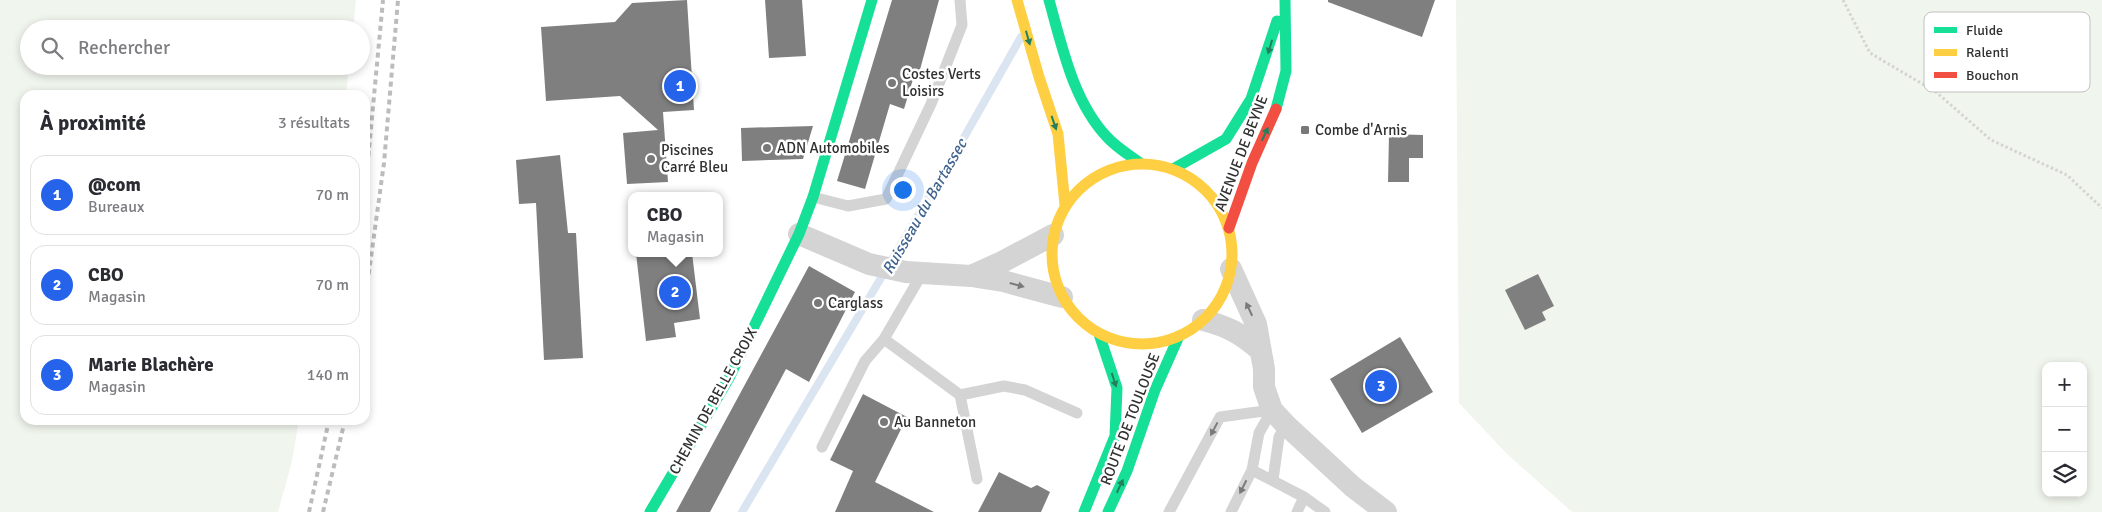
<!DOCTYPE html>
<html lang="fr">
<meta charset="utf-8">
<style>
body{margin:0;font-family:Signika,sans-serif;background:#f7f7f7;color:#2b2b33}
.controls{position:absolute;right:15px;bottom:15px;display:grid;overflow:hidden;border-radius:10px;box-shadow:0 2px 8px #0003}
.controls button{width:45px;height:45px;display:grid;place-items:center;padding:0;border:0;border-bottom:1px solid #e1e1e2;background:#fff;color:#2b2b33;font:25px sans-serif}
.you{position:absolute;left:902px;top:189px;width:18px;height:18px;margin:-12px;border:4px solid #fff;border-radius:50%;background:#1a73e8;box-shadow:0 0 0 8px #1a73e833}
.badge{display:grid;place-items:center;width:32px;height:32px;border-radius:50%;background:#2563eb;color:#fff;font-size:16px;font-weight:700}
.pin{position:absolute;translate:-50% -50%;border:2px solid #fff;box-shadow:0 1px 5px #0006}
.popup{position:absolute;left:628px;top:192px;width:95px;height:65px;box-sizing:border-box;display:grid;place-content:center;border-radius:10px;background:#fff;filter:drop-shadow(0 1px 4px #0005);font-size:16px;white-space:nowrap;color:#7c7c81}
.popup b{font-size:19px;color:#2b2b33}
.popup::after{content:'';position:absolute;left:50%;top:100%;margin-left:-10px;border:10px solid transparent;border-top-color:#fff}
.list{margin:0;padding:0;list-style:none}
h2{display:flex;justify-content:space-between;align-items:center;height:65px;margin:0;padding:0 20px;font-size:21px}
h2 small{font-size:16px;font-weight:400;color:#7c7c81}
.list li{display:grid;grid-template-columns:32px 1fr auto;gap:15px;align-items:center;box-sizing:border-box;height:80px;margin:0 10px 10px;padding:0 10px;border:1px solid #e1e1e2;border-radius:15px}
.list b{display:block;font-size:19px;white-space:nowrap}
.list p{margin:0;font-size:16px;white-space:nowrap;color:#7c7c81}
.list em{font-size:16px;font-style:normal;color:#7c7c81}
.icon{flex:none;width:28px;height:28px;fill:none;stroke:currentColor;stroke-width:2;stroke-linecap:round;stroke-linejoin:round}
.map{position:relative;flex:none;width:2102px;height:512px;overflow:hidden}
.search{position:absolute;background:#fff;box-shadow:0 2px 8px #0003;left:20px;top:20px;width:350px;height:55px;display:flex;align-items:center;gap:12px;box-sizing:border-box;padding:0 18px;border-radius:28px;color:#7c7c81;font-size:19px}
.panel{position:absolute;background:#fff;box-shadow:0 2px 8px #0003;left:20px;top:90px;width:350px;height:335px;border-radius:15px}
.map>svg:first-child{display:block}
.green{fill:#f0f5ed;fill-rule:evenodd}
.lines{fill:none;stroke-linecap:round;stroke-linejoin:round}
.stream{stroke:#dbe5f1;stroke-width:8}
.building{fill:#7f7f7f}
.path{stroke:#d4d4d4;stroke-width:3;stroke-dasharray:2.5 2.5;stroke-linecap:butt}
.lane{stroke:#d4d4d4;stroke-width:11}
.street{stroke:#d4d4d4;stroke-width:22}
.fast{stroke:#16e098;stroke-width:11}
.slow{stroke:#ffcf43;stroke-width:11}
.jam{stroke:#f24e42;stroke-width:11}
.rail{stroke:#bcbcbc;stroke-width:4;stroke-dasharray:5 4;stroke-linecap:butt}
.oneway{fill:#247f5f}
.oneway2{fill:#7a7a7a}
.poi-dot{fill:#787878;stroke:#fff;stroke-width:2}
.labels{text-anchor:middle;stroke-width:5;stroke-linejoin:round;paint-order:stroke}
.poi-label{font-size:15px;fill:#303030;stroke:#fff;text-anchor:start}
.street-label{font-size:15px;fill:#303030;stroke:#fff}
.water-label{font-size:16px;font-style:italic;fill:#41658f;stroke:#fff}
.key{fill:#fff;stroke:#c1c1c1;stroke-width:1}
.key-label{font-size:14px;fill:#303030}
</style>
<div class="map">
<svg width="2102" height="512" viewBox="0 0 2102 512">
<rect width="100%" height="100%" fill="#fff"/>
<path class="green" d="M 0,0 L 356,0 L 353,29 L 29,29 L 29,66 L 349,66 L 346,95 L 25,95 L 25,420 L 299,420 L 292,461 L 278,512 L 0,512 Z
M 1456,0 L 2102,0 L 2102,512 L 1572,512 L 1506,453 L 1459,403 ZM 2046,366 L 2083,366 L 2083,493 L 2046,493 Z"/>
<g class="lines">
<path class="stream" d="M 742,512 L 954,155 L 1021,37"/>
</g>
<path class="building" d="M 687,0 L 694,110 L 663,112 L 668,182 L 627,184 L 623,133 L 658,130 L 620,96 L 546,101 L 541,27 L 615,22 L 632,3 Z
M 765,0 L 802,0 L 806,56 L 769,58 Z
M 892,0 L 939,0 L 918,77 L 914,76 L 904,109 L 890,104 L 865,189 L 837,181 Z
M 1328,0 L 1435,0 L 1422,37 L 1328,2 Z
M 813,126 L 803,159 L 742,161 L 741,128 Z
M 1389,134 L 1423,135 L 1423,158 L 1409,158 L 1409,182 L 1388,182 Z
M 560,155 L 568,233 L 576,233 L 583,358 L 544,360 L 536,203 L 519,204 L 516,160 Z
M 636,253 L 692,253 L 700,319 L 674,323 L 676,337 L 646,341 Z
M 809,266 L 855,292 L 809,382 L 786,369 L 710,512 L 676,512 Z
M 1538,274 L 1554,306 L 1542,312 L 1546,320 L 1525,330 L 1505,290 Z
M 1400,337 L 1433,392 L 1362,433 L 1330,379 Z
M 863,394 L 907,417 L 875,482 L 934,512 L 835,512 L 853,471 L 830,460 Z
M 999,472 L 1031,488 L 1037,485 L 1050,492 L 1041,512 L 978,512 Z"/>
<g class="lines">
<path class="path" d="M 1843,0 L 1870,53 L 1936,92 L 1991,140 L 2067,175 L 2102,208"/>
<path class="lane" d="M 813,197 L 848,206 L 886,199 L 931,104 L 962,25 L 960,0
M 923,272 L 884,339 L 960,395 L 977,479
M 960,395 L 1004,386 L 1025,390 L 1077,413
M 822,447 L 865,361 L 884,339
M 1252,470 L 1304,497 L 1325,512
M 1273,480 L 1279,437 L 1286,425
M 1169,512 L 1220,417 L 1272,410
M 1231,512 L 1252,470 L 1259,433 L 1272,410
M 1297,512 L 1304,497"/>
<path class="street" d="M 799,234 L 869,264 L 906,272 L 971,276 L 1003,281 L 1062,297
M 1231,269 L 1256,324 L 1264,369 L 1264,387 L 1272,410 L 1286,425 L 1353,487 L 1386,512
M 971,276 L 1002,262 L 1053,235
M 1203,320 C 1229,327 1240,333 1260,350"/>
<path class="fast" d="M 1049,0 C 1062,46 1073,101 1107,137 C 1116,147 1129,155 1140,163
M 1276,109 L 1286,71 L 1285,0
M 1173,169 L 1226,139 L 1251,99 L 1277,21
M 650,512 L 729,378 L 799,234 L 813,197 L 872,0
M 1084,512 L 1115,436 L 1117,388 L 1099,334
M 1108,512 L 1127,471 L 1155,390 L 1179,336"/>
<path class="slow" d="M 1017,0 L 1039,77 L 1058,134 L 1065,205
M1052 254a90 90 0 1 1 180 0a90 90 0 1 1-180 0Z"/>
<path class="jam" d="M 1229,228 L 1252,163 L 1276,109"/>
<path class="rail" d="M 365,192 L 383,0
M 365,301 L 384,163 L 398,0
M 309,512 L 329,420
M 323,512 L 345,420"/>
</g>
<defs><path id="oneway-solid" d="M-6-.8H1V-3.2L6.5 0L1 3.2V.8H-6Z" transform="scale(1.25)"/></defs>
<g class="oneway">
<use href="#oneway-solid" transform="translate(1028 38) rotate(74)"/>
<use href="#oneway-solid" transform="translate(1270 47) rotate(107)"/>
<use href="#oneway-solid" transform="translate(1054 123) rotate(71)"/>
<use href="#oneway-solid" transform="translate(1265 134) rotate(-65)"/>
<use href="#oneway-solid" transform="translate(1114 380) rotate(72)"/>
<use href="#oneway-solid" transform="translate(1120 486) rotate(-65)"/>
</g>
<g class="oneway2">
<use href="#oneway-solid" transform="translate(1017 285) rotate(15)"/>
<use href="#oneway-solid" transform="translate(1249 309) rotate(-115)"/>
<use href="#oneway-solid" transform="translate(1214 429) rotate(118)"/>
<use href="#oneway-solid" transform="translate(1243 487) rotate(117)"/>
</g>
<g class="poi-dot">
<circle cx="892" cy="83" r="5"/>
<rect x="1300" y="125" width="10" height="10" rx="2.5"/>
<circle cx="767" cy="148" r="5"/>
<circle cx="651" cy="159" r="5"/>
<circle cx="818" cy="303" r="5"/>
<circle cx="884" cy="422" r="5"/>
</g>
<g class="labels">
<g class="poi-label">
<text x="902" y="79">Costes Verts<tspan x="902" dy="17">Loisirs</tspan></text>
<text x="1315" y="135">Combe d'Arnis</text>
<text x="777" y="153">ADN Automobiles</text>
<text x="661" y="155">Piscines<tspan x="661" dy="17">Carré Bleu</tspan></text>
<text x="828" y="308">Carglass</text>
<text x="894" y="427">Au Banneton</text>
</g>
<g class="street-label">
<text transform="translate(1241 153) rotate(-69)" y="5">AVENUE DE BEYNE</text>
<text transform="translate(713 401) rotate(-61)" y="5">CHEMIN DE BELLE CROIX</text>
<text transform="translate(1130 419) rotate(-69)" y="5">ROUTE DE TOULOUSE</text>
</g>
<g class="water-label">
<text transform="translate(924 206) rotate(-60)" y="6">Ruisseau du Bartassec</text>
</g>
</g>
<rect x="1924" y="12" width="166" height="80" rx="8" class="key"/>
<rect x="1934" y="27" width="23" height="6" fill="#16e098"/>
<rect x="1934" y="49" width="23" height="7" fill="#ffcf43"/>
<rect x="1934" y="72" width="23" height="6" fill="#f24e42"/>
<g class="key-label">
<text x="1966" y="35">Fluide</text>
<text x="1966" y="57">Ralenti</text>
<text x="1966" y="80">Bouchon</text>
</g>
</svg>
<div class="controls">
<button>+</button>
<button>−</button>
<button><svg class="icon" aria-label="layers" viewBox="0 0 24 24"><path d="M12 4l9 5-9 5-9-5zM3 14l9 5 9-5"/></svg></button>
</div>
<div class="you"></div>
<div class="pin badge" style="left:680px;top:86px">1</div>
<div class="pin badge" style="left:675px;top:292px">2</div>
<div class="popup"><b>CBO</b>Magasin</div>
<div class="pin badge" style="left:1381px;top:386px">3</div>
<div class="search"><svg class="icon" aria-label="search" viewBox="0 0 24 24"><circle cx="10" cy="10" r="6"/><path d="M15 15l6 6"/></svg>Rechercher</div>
<section class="panel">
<h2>À proximité<small>3 résultats</small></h2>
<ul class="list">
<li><span class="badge">1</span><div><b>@com</b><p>Bureaux</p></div><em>70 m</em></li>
<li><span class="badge">2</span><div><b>CBO</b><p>Magasin</p></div><em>70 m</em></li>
<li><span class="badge">3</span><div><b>Marie Blachère</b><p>Magasin</p></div><em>140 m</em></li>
</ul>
</section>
</div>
